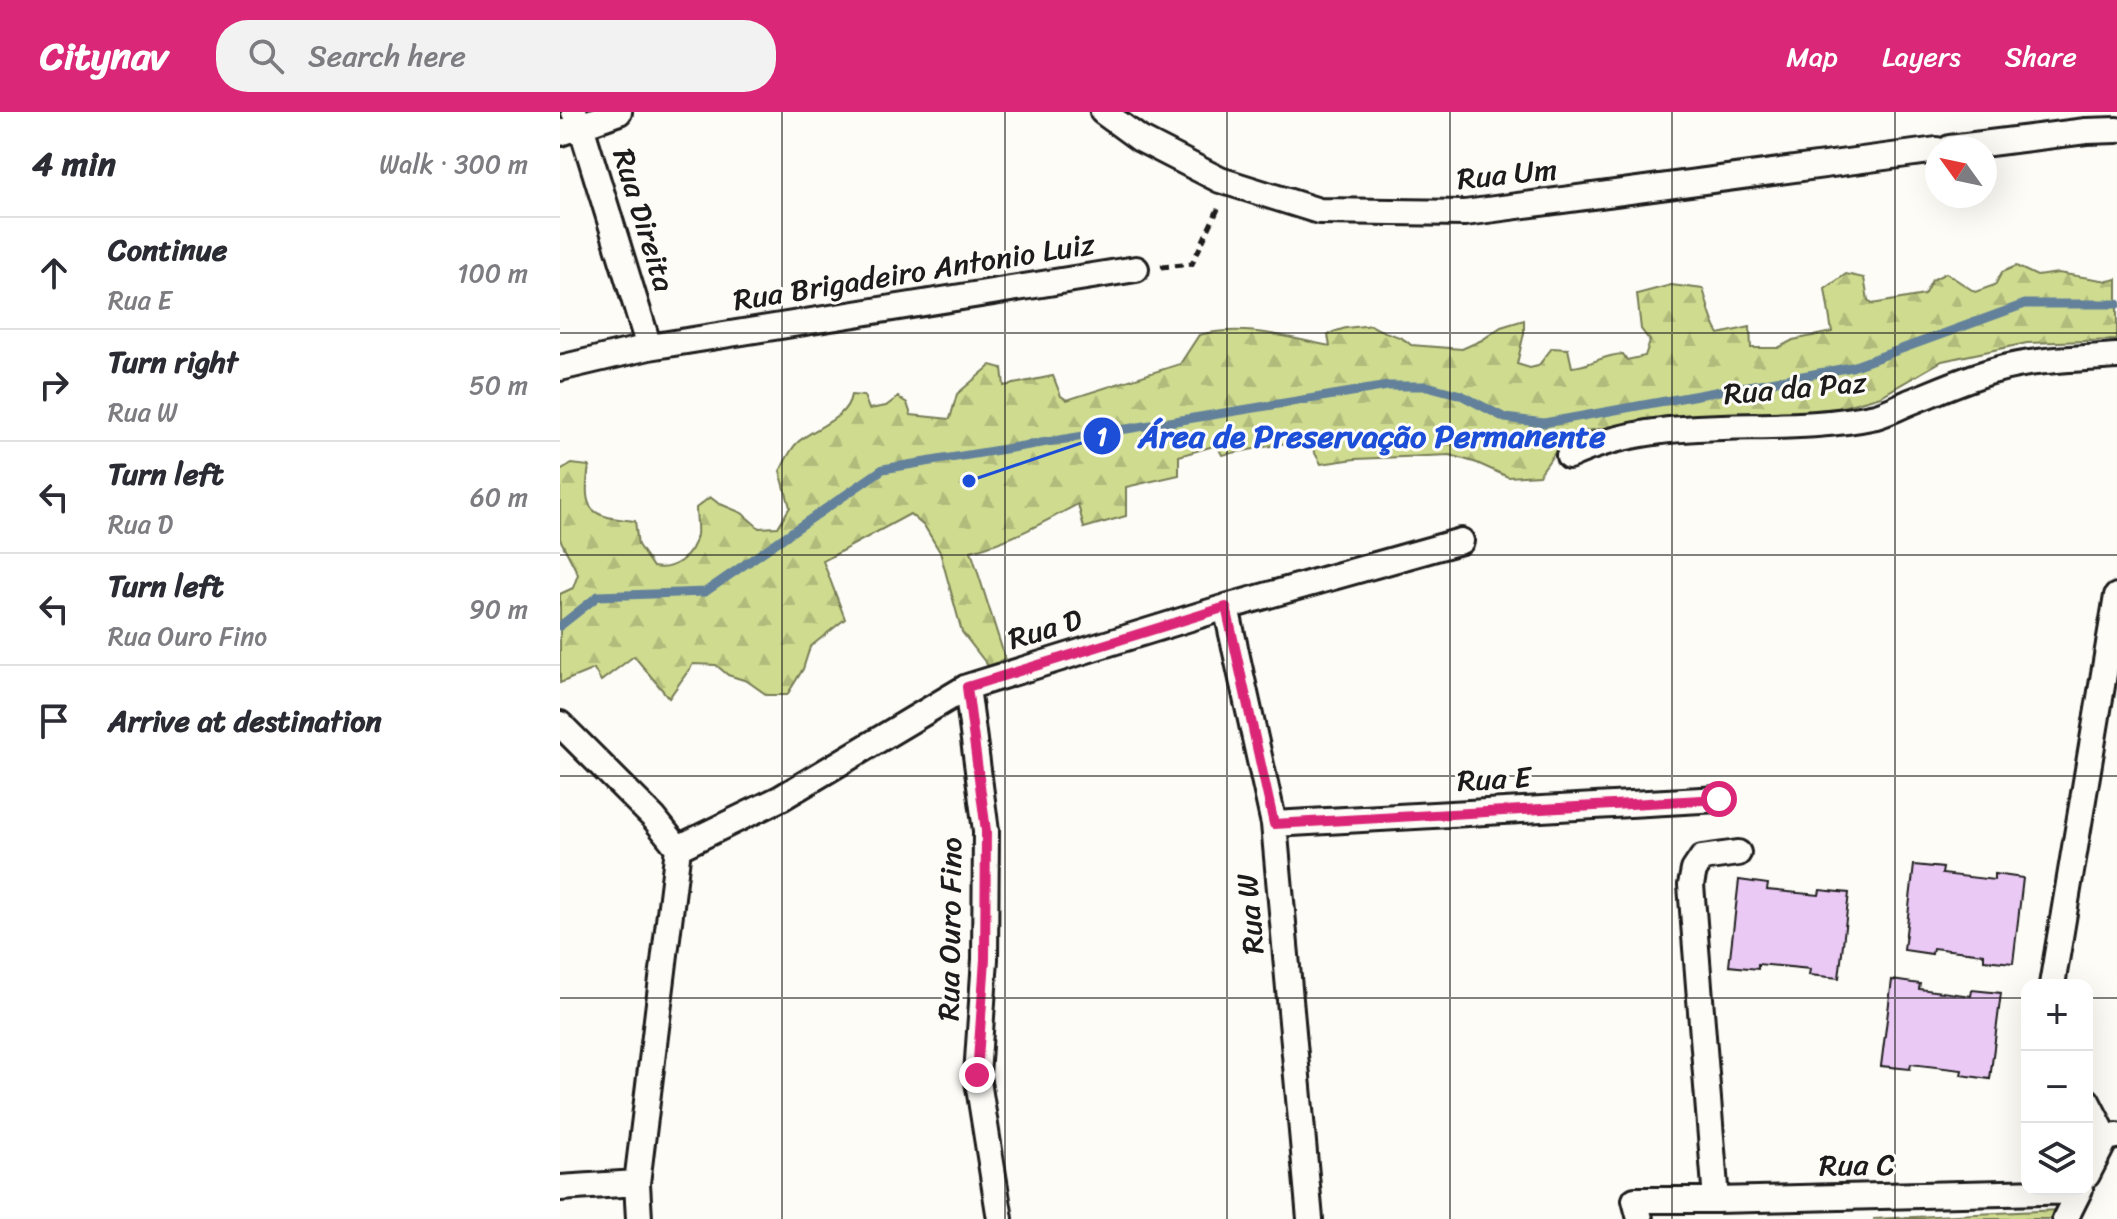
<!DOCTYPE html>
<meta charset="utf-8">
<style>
body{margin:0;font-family:Sriracha,sans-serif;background:#f2f2f3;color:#2b2b33}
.controls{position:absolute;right:24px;bottom:24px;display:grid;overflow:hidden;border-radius:16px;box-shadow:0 8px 32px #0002}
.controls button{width:72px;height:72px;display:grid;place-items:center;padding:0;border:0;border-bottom:2px solid #e1e1e2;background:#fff;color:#2b2b33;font:40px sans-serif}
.compass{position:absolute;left:1365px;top:24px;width:72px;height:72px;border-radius:50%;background:#fff;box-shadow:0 8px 32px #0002;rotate:303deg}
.stop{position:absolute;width:24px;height:24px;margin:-18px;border:6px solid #db2777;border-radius:50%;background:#fff}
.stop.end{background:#db2777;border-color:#fff;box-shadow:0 2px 8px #0008}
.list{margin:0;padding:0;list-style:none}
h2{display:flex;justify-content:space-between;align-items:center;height:104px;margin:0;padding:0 32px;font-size:34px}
h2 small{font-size:26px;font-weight:400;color:#7c7c81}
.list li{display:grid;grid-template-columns:52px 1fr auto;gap:24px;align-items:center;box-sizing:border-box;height:112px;padding:0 32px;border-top:2px solid #e1e1e2}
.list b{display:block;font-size:30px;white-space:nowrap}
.list p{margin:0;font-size:26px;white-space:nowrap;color:#7c7c81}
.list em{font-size:26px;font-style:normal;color:#7c7c81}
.icon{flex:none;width:44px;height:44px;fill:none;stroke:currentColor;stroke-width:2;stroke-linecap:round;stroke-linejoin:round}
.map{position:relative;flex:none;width:1557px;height:1107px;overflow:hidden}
header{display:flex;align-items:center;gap:48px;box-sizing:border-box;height:112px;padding:0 40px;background:#db2777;color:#fff}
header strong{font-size:38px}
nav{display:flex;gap:44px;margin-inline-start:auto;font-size:28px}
.search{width:560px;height:72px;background:#f2f2f3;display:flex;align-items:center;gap:20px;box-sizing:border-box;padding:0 28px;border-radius:32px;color:#7c7c81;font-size:30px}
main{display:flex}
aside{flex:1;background:#fff}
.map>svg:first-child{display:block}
.forest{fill:url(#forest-firs);stroke:#767c56;stroke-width:2}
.park{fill:url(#park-dots);stroke:#767c56;stroke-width:2}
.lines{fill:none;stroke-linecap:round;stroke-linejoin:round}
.stream{stroke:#63819b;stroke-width:9}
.building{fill:#eac9f5;stroke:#1c1c1c;stroke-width:2}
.minor-casing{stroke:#1c1c1c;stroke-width:30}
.path{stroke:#1c1c1c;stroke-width:5;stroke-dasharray:8 6;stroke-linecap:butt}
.minor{stroke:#fdfcf7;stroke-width:24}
.route{stroke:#db2777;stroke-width:10}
.grid{fill:none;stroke:#1c1c1c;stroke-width:2;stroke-opacity:0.55}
.labels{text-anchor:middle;stroke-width:6;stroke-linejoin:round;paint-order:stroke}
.street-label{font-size:30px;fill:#1c1c1c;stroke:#fdfcf7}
.leader{fill:none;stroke:#1d4ed8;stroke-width:3}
.callout-dot{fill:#1d4ed8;stroke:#fdfcf7;stroke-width:3}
.mark-label{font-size:24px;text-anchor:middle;font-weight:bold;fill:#fff}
.callout-label{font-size:32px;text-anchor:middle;font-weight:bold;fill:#1d4ed8;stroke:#fdfcf7;stroke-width:6;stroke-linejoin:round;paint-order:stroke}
</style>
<header>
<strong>Citynav</strong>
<div class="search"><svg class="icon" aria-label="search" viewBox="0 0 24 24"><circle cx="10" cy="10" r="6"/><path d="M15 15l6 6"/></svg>Search here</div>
<nav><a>Map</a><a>Layers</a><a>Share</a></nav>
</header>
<main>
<aside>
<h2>4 min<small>Walk · 300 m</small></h2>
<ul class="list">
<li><svg class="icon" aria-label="ahead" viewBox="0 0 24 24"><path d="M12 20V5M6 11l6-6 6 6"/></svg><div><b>Continue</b><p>Rua E</p></div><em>100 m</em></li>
<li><svg class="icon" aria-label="right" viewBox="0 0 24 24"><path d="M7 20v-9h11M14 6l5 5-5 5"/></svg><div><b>Turn right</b><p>Rua W</p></div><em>50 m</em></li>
<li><svg class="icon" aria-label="left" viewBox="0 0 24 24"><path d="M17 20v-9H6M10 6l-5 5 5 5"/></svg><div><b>Turn left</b><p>Rua D</p></div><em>60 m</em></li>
<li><svg class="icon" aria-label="left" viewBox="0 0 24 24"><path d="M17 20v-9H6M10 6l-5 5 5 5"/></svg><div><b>Turn left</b><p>Rua Ouro Fino</p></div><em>90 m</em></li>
<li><svg class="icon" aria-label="arrive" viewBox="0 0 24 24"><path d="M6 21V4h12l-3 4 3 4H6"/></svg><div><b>Arrive at destination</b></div></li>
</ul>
</aside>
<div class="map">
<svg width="1557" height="1107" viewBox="0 0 1557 1107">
<defs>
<pattern id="forest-firs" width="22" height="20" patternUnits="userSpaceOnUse" patternTransform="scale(2)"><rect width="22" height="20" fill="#cfdc8f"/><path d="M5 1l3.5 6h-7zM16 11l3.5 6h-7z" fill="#b1bc7b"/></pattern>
<pattern id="park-dots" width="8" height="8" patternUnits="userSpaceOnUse" patternTransform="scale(2)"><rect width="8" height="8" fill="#cfdc8f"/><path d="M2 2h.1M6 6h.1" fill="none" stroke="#b1bc7b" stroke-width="1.8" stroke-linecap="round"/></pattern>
</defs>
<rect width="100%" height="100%" fill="#fdfcf7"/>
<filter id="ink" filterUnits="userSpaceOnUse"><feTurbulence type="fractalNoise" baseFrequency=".0125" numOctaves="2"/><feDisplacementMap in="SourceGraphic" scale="16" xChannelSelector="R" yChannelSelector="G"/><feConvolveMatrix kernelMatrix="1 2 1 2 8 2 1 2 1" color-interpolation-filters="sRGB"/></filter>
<g filter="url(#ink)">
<path class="forest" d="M 1456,154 L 1477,164 L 1498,161 L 1548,169 L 1557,167 L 1557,228 L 1467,231 L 1382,249 L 1321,284 L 1254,303 L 1109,306 L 1020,320 L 999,335 L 979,363 L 948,365 L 917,351 L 890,343 L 795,347 L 761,352 L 747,327 L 662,343 L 657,333 L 619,344 L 619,363 L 566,375 L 566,404 L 524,416 L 518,392 C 483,411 450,429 411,439 L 445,546 L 429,555 L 402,520 L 380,440 L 365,415 L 350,402 L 263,449 L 285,507 L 250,535 L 243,557 L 227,583 L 207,583 L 187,569 L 168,563 L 156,553 L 133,552 L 109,586 L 74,544 L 41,569 L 34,557 L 0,571 L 0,482 L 13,476 L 18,462 L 0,427 L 0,359 L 12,352 L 29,354 C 22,401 30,404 75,409 L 78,433 L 93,455 C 113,459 133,445 137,423 C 138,415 136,404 136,396 L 150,385 L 158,391 L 182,401 L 199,416 L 218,415 L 230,395 L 220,359 C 225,350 230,337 238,330 C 254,315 287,308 291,283 L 304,284 L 309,297 L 326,294 L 338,285 L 347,291 L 351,303 L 390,307 L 397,282 L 431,253 L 442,256 L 444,274 L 493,264 L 501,284 L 507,288 L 620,252 L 639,223 C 687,212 723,225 770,234 L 768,223 C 782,214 795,216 811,213 C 825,223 839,221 851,233 L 902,237 L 922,228 L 941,215 L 964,208 L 964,221 L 957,252 L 970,256 L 978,254 L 992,236 L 1008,237 L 1012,255 C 1031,254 1041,243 1063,242 L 1067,248 L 1085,244 L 1090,229 L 1081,217 L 1077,182 L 1111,173 L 1143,177 C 1148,192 1150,209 1159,222 L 1190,215 L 1191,236 L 1218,236 L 1233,228 L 1272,220 L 1265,177 L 1286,162 L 1304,166 L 1308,188 L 1312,192 L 1364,183 L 1372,168 L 1386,161 L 1415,180 L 1435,173 L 1442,160 Z"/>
<path class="park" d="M 1498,1098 L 1493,1107 L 1313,1107 Z"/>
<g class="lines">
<path class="stream" d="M 0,514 L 38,484 L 145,480 L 323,357 L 828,274 L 867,274 L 901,283 L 945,306 L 984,311 L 1292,255 L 1465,192 L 1557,192"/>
</g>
<path class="building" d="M 1354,753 L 1383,756 L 1382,762 L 1434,768 L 1434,762 L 1463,766 L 1453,851 L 1424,848 L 1424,842 L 1373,836 L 1372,842 L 1344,838 Z
M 1179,768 L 1208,772 L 1207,778 L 1259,783 L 1260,778 L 1289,781 L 1279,866 L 1249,863 L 1250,857 L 1198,852 L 1198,857 L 1169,854 Z
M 1332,868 L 1360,872 L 1359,877 L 1411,884 L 1412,878 L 1441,881 L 1430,967 L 1401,963 L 1402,958 L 1351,952 L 1350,957 L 1321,954 Z"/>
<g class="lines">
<defs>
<path id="minor" d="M 14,0 L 21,14 L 89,235
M 543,0 L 580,27 L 660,68 L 759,99 L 905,101 L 1377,38
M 0,21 L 59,0
M 1390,36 L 1526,19 L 1557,18
M 0,256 L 89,235 L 576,157
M 1009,344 C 1108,298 1213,326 1316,304 C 1327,301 1339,295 1350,290 C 1378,279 1406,266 1436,258 C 1474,247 1517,247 1557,244
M 666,495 L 714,712 L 750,1107
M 407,575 L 426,719 L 425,847 L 417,963 L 440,1107
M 0,612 L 94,706 L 118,736 L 77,1071 L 79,1107
M 714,712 L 1159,687
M 118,736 L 221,686 L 407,575 L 666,495 L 901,429
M 1492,873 L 1557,484
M 1527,989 L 1546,1026
M 1527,1063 L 1546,1026 L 1557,1024
M 0,1076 L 77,1071
M 1156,1088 L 1131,773 L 1134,758 L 1142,746 L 1178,741
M 1080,1107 L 1075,1088 L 1156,1088 L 1519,1079
M 1505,1107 L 1520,1077"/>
</defs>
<use href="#minor" class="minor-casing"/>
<path class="path" d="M 601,155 L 632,152 L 659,95"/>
<use href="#minor" class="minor"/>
</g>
</g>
<g class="lines" filter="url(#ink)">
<path class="route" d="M 417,963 L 425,847 L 426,719 L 407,575 L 666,495 L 714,712 L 1159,687"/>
</g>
<path class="grid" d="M 222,0 L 222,1107M 445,0 L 445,1107M 667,0 L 667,1107M 890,0 L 890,1107M 1112,0 L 1112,1107M 1335,0 L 1335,1107M 0,221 L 1557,221M 0,443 L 1557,443M 0,664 L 1557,664M 0,886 L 1467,886M 1527,886 L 1557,886"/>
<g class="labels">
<g class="street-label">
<text transform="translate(947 62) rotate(-6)" y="10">Rua Um</text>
<text transform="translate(84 108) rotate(73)" y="10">Rua Direita</text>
<text transform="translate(354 160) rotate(-9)" y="10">Rua Brigadeiro Antonio Luiz</text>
<text transform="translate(1235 276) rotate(-5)" y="10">Rua da Paz</text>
<text transform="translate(485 517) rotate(-17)" y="10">Rua D</text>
<text transform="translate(934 667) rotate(-3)" y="10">Rua E</text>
<text transform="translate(690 802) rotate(-95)" y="10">Rua W</text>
<text transform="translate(390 817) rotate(-89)" y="10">Rua Ouro Fino</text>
<text transform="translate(1297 1053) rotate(-1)" y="10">Rua C</text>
</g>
</g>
<path class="leader" d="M409 369L542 324"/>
<g class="callout-dot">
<circle cx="409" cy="369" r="8"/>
<circle cx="542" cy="324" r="20"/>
</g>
<g class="mark-label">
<text x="542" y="333">1</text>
</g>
<g class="callout-label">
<text x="812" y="335">Área de Preservação Permanente</text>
</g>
</svg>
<div class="controls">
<button>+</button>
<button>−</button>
<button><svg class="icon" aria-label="layers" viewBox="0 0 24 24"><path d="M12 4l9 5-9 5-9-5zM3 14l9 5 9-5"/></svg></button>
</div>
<svg class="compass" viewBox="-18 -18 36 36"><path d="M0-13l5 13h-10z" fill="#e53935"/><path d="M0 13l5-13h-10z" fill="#7c7c81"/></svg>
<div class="stop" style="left:1159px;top:687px"></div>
<div class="stop end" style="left:417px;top:963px"></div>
</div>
</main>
